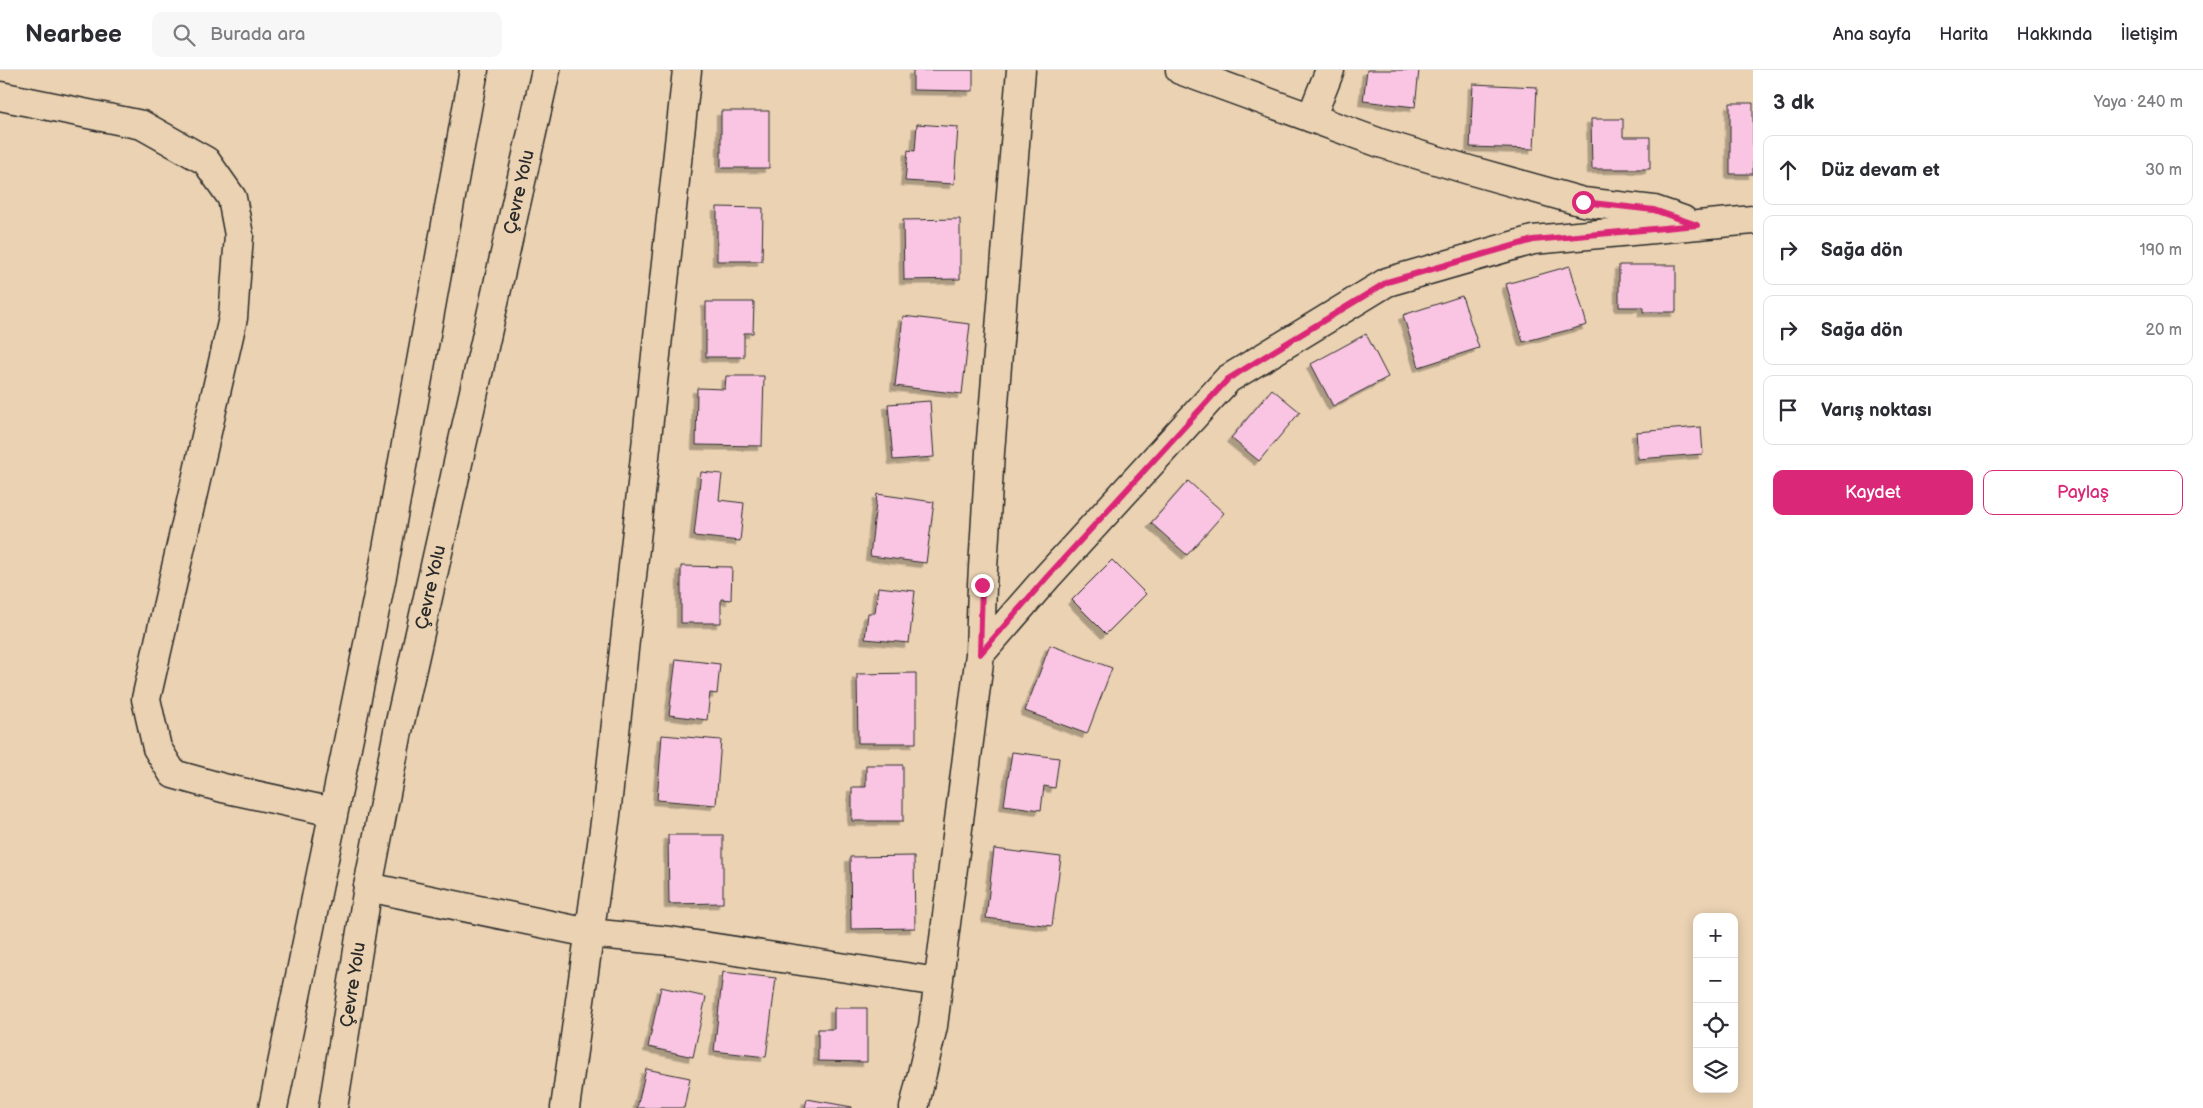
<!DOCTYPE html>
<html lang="tr">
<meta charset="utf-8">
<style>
body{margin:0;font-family:"Balsamiq Sans",sans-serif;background:#f7f7f7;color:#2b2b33}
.controls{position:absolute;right:15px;bottom:15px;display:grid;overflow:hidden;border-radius:10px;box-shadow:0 2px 12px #0003}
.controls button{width:45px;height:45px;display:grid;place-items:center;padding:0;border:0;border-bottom:1px solid #e1e1e2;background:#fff;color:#2b2b33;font:25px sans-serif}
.stop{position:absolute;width:15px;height:15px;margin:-11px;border:4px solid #db2777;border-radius:50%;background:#fff}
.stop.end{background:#db2777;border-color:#fff;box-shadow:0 1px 5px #0008}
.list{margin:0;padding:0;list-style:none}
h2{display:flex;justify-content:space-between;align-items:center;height:65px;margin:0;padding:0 20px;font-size:21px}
h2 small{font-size:16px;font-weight:400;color:#7c7c81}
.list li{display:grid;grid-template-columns:32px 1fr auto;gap:15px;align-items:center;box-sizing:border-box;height:70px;margin:0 10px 10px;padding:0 10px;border:1px solid #e1e1e2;border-radius:10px}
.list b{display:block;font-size:19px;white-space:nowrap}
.list em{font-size:16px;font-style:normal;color:#7c7c81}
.actions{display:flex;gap:10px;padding:15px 20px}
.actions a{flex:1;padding:11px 0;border:1px solid #db2777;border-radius:10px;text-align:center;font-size:18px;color:#db2777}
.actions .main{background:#db2777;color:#fff}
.icon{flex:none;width:28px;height:28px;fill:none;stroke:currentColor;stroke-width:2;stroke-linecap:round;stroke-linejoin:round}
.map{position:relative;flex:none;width:1753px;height:1038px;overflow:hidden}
header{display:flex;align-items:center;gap:30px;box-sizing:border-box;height:70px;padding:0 25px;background:#fff;border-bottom:1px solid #e1e1e2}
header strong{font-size:24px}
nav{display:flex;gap:28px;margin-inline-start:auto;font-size:18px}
.search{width:350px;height:45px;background:#f7f7f7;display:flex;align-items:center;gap:12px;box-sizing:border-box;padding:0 18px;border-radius:10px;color:#7c7c81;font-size:19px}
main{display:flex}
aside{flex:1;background:#fff}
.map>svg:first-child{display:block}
.building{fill:#f9c5e3;stroke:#2b2b2b;filter:url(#shadow)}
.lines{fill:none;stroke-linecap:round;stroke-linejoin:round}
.minor-casing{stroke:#2b2b2b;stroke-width:31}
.highway-casing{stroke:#2b2b2b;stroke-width:31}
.minor{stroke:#ead2b2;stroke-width:28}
.highway{stroke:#ead2b2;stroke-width:28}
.route{stroke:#db2777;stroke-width:6}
.labels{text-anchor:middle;stroke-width:4;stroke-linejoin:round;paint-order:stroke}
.street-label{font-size:18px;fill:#2b2b2b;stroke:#ead2b2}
</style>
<header>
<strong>Nearbee</strong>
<div class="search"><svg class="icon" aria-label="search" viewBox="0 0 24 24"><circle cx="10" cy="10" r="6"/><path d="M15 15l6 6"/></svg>Burada ara</div>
<nav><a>Ana sayfa</a><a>Harita</a><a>Hakkında</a><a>İletişim</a></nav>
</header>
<main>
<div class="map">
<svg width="1753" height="1038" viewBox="0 0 1753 1038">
<defs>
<filter id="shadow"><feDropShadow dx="-4.5" dy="4.5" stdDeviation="0" flood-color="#0004"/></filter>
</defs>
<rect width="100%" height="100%" fill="#ead2b2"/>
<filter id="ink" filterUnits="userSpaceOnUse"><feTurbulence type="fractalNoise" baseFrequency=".02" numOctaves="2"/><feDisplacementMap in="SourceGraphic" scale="10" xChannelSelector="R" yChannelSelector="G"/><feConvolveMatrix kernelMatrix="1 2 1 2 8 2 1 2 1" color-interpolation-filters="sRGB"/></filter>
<g filter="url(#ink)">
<path class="building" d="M 913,0 L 973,0 L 973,21 L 913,20 Z
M 1367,0 L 1419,0 L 1415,37 L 1363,31 Z
M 1473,14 L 1537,17 L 1534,79 L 1470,77 Z
M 1730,33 L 1753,33 L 1753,104 L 1730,104 Z
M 721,41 L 769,41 L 769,98 L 721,98 Z
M 1591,49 L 1623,49 L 1623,67 L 1650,67 L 1650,99 L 1592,99 Z
M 917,54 L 958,57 L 954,114 L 905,111 L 908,80 L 915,81 Z
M 717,137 L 763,138 L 762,191 L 717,191 Z
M 960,149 L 960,209 L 904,210 L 903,150 Z
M 1619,195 L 1676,195 L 1676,242 L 1643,242 L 1643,237 L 1619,237 Z
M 1570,196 L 1587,255 L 1523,272 L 1506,214 Z
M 1462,226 L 1479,278 L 1419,297 L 1403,245 Z
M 706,232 L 754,232 L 753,263 L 744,263 L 744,287 L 706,287 Z
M 903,246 L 970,254 L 962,324 L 895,316 Z
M 1366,264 L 1388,307 L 1333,336 L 1311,294 Z
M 726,306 L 764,306 L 762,376 L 696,375 L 697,318 L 725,319 Z
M 1272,319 L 1300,342 L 1259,391 L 1231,368 Z
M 930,331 L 934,387 L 893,390 L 888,334 Z
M 1701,357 L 1703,384 L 1638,389 L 1636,362 Z
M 701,402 L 722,404 L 719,430 L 744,433 L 740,471 L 694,466 Z
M 1188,411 L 1224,443 L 1187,485 L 1151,453 Z
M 877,424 L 934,432 L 926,493 L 870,486 Z
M 1112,490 L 1146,524 L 1106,564 L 1072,530 Z
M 681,496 L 732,497 L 731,530 L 721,529 L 721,553 L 681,553 Z
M 878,517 L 915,521 L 909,573 L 865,569 L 868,543 L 875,543 Z
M 1050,575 L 1112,598 L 1087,664 L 1025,641 Z
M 676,589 L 720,594 L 717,624 L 710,623 L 707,650 L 669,645 Z
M 916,603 L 916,673 L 858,673 L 857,604 Z
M 662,665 L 721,670 L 716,735 L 657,730 Z
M 1012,682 L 1059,688 L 1055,718 L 1044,716 L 1041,740 L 1004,735 Z
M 866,695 L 903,695 L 903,751 L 852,751 L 852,717 L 866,717 Z
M 668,765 L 723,765 L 723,833 L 669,834 Z
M 994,779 L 1061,787 L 1052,856 L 986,848 Z
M 914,786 L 915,858 L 851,859 L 850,787 Z
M 723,902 L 776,908 L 766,987 L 714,981 Z
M 661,917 L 706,927 L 693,987 L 648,977 Z
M 834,938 L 867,938 L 867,992 L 818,991 L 818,959 L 834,959 Z
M 646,999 L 690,1008 L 684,1038 L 637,1038 Z
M 807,1029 L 852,1037 L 852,1038 L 805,1038 Z"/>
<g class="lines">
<defs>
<path id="minor" d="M 1180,0 L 1380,73 L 1469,100 L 1583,132 L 1654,140 L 1683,150
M 0,26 L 142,55 L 206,91 L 232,128 L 239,165 L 233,248 L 146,629 L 157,678 L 173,704 L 223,718 L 333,742
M 1311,48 L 1330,0
M 980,584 L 982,515 L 990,382 L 1021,0
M 368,817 L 589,863 L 670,871 L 938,912
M 565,1038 L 606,745 L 687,0
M 914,1038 L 933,956 L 980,584 L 1047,507 L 1228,309 L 1387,212 L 1533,170 L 1753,150"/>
<g id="highway">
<path d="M 273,1038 L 383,501 L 474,0"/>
<path id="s1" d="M 333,1038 L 368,817 L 398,661 L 546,0"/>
</g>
</defs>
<use href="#minor" class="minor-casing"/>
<use href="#highway" class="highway-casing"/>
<use href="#minor" class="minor"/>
<use href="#highway" class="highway"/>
</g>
</g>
<g class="lines" filter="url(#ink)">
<path class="route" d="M 982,515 L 980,584 L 1047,507 L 1228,309 L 1387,212 L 1533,170 L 1697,155 L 1654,140 L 1583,132"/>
</g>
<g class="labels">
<g class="street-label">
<text dy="6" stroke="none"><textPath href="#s1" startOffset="935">Çevre Yolu</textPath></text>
<text dy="6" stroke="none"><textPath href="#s1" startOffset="530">Çevre Yolu</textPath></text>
<text dy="6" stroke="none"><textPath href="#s1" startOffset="125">Çevre Yolu</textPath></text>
</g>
</g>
</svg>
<div class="controls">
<button>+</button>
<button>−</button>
<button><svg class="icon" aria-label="locate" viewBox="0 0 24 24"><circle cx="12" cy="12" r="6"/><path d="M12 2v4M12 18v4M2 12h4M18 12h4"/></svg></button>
<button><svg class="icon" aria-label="layers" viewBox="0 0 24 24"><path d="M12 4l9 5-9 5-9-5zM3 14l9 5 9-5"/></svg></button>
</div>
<div class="stop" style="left:1583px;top:132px"></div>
<div class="stop end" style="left:982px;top:515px"></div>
</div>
<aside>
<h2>3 dk<small>Yaya · 240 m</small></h2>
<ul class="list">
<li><svg class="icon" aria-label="ahead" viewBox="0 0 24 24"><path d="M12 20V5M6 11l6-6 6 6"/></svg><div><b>Düz devam et</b></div><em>30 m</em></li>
<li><svg class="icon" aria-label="right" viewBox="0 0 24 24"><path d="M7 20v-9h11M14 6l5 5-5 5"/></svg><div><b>Sağa dön</b></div><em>190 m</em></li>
<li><svg class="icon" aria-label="right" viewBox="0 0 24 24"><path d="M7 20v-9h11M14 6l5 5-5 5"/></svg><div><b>Sağa dön</b></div><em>20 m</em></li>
<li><svg class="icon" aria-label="arrive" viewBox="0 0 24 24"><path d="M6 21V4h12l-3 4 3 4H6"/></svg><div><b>Varış noktası</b></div></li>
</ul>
<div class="actions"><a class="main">Kaydet</a><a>Paylaş</a></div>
</aside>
</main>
